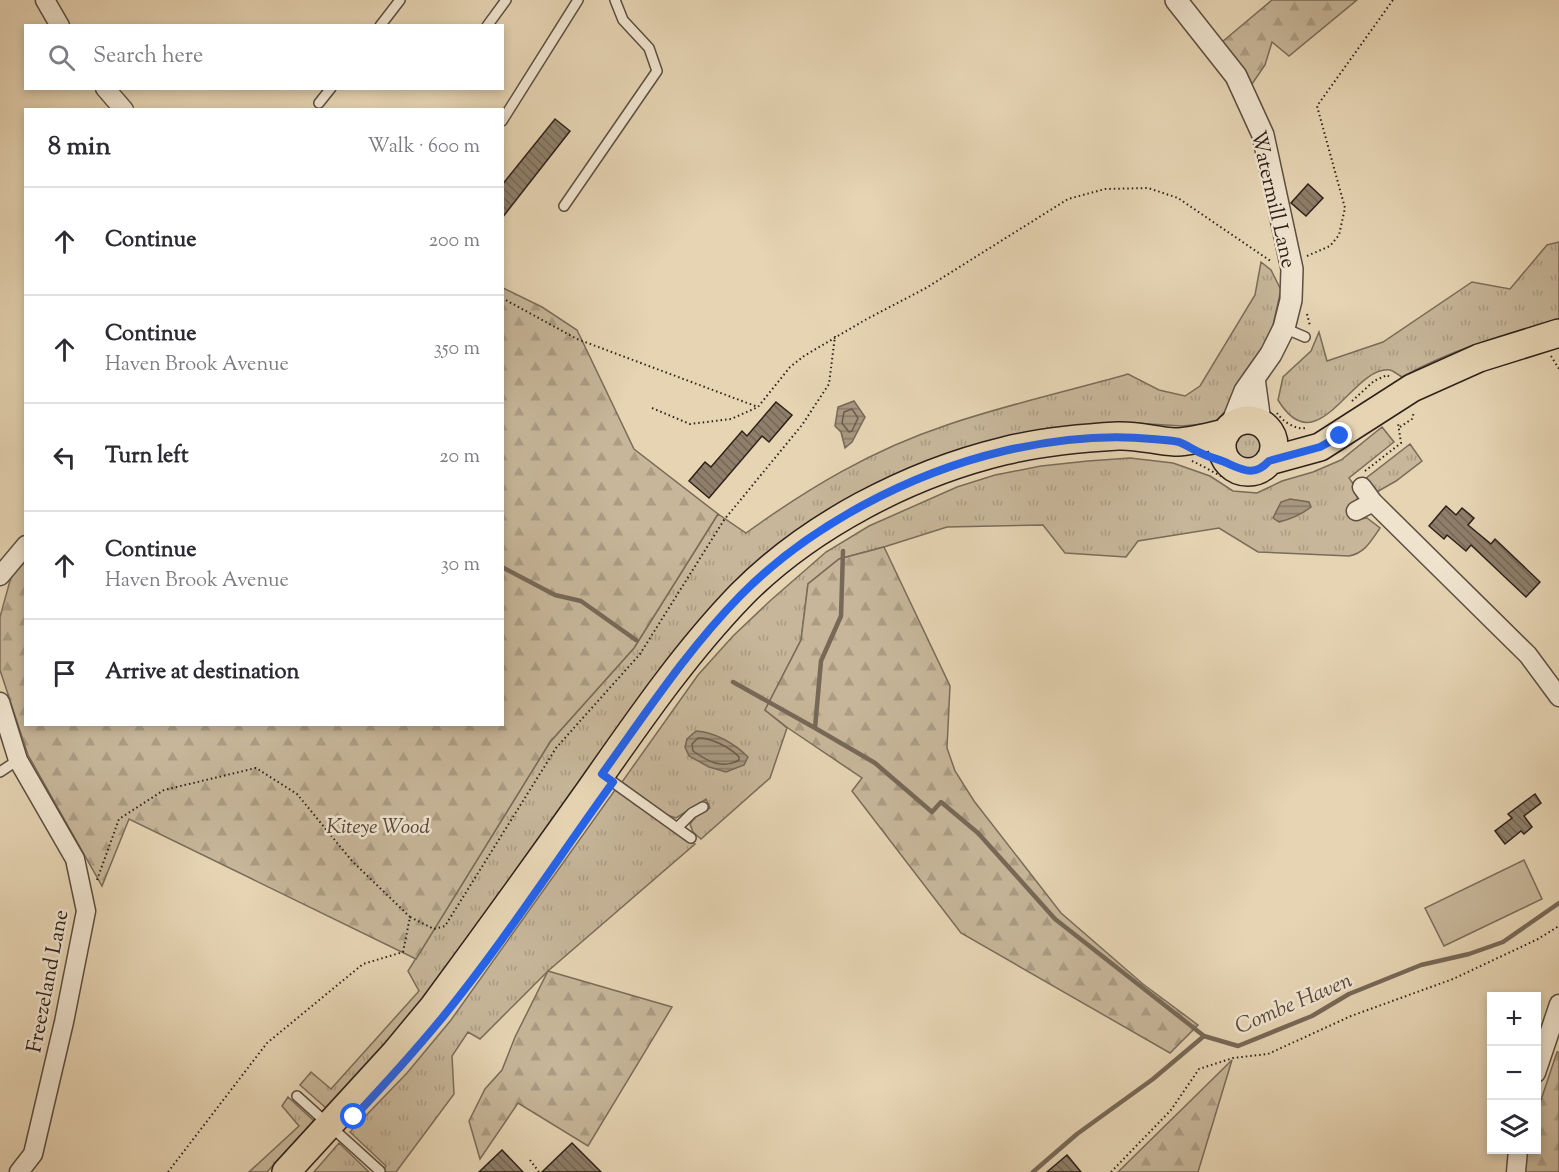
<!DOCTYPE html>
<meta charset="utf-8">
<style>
body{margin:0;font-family:"Sorts Mill Goudy",serif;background:#f2f2f3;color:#2b2b33}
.controls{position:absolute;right:18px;bottom:18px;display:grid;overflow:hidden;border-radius:0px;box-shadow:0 3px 9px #0003}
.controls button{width:54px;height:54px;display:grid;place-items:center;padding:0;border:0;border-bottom:2px solid #e1e1e2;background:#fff;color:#2b2b33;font:30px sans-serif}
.stop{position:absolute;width:18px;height:18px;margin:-14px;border:4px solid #2563eb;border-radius:50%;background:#fff}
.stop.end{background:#2563eb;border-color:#fff;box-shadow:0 2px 6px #0008}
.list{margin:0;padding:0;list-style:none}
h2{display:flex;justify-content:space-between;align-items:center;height:78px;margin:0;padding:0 24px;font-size:26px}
h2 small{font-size:20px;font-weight:400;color:#7c7c81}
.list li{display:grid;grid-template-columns:39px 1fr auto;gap:18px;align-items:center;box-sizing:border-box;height:108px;padding:0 24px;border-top:2px solid #e1e1e2}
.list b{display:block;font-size:22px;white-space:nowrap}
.list p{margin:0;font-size:20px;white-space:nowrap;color:#7c7c81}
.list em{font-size:20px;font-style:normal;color:#7c7c81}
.icon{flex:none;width:33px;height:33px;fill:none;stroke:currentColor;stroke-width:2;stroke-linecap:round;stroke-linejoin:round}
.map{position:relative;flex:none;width:1559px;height:1172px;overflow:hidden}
.search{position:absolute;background:#fff;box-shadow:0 3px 9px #0003;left:24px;top:24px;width:480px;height:66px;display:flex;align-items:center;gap:15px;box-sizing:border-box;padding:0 21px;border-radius:0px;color:#7c7c81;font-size:22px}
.panel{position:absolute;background:#fff;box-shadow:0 3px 9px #0003;left:24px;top:108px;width:480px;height:618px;border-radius:0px}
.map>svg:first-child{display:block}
.grass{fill:url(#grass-tufts);stroke:#7a6c5a;stroke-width:1.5}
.forest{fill:url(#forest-firs);stroke:#7a6c5a;stroke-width:1.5}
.garden{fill:#c7b699;stroke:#7a6c5a;stroke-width:1.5}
.water{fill:url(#water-rules);stroke:#776857;stroke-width:1.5}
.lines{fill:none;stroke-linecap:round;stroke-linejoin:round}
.shore{stroke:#6a5c4d;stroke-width:1.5}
.stream{stroke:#776857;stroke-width:4.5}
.building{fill:url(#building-back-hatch);stroke:#2e211b;stroke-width:1.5}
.service-casing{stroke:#5c4e41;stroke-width:12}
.minor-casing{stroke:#5c4e41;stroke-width:21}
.tertiary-casing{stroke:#5c4e41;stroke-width:24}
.primary-casing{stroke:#2e211b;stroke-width:30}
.path{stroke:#2e211b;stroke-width:2;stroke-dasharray:1.5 3;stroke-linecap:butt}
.service{stroke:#efe3ce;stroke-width:9}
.minor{stroke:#efe3ce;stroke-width:18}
.tertiary{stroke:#efe3ce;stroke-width:21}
.primary{stroke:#e6d4b3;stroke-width:27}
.route{stroke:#2563eb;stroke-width:8}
.labels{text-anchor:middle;stroke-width:5;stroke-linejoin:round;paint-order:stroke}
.street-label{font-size:21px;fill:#2e211b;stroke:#efe3ce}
.park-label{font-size:21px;font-style:italic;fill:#54463a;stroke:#efe3ce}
.water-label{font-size:22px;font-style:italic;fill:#584a3e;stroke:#efe3ce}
</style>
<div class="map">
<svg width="1559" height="1172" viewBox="0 0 1559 1172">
<defs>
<pattern id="grass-tufts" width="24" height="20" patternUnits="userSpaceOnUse" patternTransform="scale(1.5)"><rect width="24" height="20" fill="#c7b699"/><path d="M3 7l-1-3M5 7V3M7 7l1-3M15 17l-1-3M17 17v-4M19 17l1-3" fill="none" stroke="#ab9c83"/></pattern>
<pattern id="forest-firs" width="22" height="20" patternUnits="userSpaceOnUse" patternTransform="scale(1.5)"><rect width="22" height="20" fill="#c7b699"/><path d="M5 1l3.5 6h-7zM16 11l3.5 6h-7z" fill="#ab9c83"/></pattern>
<pattern id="water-rules" width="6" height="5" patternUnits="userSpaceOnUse" patternTransform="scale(1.5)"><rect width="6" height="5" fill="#a7977f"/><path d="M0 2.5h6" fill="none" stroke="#887b67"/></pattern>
<pattern id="building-back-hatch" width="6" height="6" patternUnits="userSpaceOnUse" patternTransform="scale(1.5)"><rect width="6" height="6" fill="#8e7e6a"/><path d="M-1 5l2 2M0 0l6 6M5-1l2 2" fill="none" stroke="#746756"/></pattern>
</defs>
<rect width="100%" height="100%" fill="#e6d4b3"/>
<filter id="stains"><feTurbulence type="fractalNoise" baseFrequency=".00333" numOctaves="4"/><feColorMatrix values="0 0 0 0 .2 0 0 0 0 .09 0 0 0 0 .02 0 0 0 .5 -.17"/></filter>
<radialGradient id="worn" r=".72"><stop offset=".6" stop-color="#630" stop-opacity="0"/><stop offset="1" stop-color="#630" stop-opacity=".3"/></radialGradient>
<path class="grass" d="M 1559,242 L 1559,319 C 1503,335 1453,349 1402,377 C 1398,375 1394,371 1390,370 C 1352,365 1318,466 1278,400 L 1283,377 L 1311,351 L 1319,332 L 1327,361 L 1383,342 L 1472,282 L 1510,289 L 1547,245 Z
M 1261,262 L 1271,270 L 1281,290 L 1273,325 L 1262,349 L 1245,372 L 1229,407 L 1214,423 L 1182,426 L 1133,423 L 853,497 L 591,767 L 424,997 L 386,1044 L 326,1108 L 300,1085 L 311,1072 L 331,1089 L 419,991 L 408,971 L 550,742 L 634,648 L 718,514 L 746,533 C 810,487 872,450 947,425 C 1005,405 1069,391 1128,374 L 1159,390 L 1185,396 L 1200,386 L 1255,295 Z
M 1382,427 L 1394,442 L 1349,478 L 1358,491 L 1357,501 L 1348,506 L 1354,520 L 1367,518 L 1380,528 C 1371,541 1365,553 1349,556 L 1258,552 L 1219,528 L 1138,541 L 1126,557 L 1065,553 L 1043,525 L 947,527 L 884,547 L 839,559 L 808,584 L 801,640 L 765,710 L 787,728 L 770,778 L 701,839 L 693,832 L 690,824 L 695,817 L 710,808 L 706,799 L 676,818 L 667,815 L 622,782 L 698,675 L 733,636 L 771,600 L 826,552 L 869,526 L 957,487 L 995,475 L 1041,466 L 1088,461 L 1130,458 L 1173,463 L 1210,476 L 1233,491 L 1257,493 L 1282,481 L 1313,472 L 1341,460 Z
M1230 446a19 19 0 1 1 38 0a19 19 0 1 1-38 0Z
M 1410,444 L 1422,461 L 1396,481 L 1375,493 L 1365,479 Z
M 615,790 L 695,844 L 548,971 L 480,1039 L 468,1032 L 452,1056 L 454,1094 L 396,1172 L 382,1172 L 386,1166 L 350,1132 L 407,1073 L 451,1020 Z
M 288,1097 L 314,1121 L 267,1172 L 249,1172 L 299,1126 L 282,1106 Z
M 339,1143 L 369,1172 L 314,1172 Z"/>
<path class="forest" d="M 1272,0 L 1357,0 L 1289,56 L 1272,42 L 1265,65 L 1252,84 L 1246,72 L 1222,42 Z
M 503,288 L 542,307 L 577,330 L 634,449 L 718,514 L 634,648 L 550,742 L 416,959 L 129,819 L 102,886 L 28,755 L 0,670 L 0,617 L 11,577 L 25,559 L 26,724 L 502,724 Z
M 884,547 L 950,686 L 947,748 L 955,771 L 974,801 L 1061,913 L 1143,984 L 1198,1025 L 1170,1053 L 961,933 L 852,791 L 862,778 L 788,728 L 765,710 L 801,640 L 808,584 L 839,559 Z
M 548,971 L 672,1007 L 588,1146 L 518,1103 L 480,1159 L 469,1121 L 485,1089 L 502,1070 L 515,1037 Z
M 1557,1052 L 1559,1052 L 1559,1172 L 1524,1172 L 1526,1150 L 1536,1150 L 1537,1112 Z
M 1232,1060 L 1198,1172 L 1118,1172 Z"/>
<path class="garden" d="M 1524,860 L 1542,899 L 1444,946 L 1425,908 Z"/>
<path class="water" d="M 854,401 L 865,417 L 852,442 L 845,448 L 841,432 L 835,426 L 838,407 Z
M 1290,499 L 1309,502 L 1311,507 C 1302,514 1291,519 1279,522 L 1273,518 L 1281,502 Z
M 696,731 C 715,732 735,744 748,757 L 744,765 L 726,772 L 709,767 L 689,756 L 685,747 L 687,739 Z"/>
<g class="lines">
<path class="shore" d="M 852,409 L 858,418 L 852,431 L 849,432 L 842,423 L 844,412 Z
M 698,738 C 710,737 731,748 739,757 L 739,760 C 723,770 707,761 693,751 L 692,744 Z"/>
<path class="stream" d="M 843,551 L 841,616 L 821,661 L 815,728 L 875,763 L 932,812 L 941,802 L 978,833 L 1055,919 L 1204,1036
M 502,567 L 555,595 L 581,601 L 636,640
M 733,682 L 815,728
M 1033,1172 L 1077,1134 L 1153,1079 L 1204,1036 L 1238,1046 L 1312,1016 L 1349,994 L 1421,965 L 1469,954 L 1503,942 L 1559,903"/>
</g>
<path class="building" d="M 555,119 L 570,131 L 502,218 L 502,185 Z
M 1308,184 L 1323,198 L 1306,216 L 1291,203 Z
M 776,402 L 792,415 L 769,442 L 762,436 L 709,498 L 689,481 L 705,462 L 711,467 L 742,431 L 747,436 Z
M 1446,506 L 1456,515 L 1462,508 L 1474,518 L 1468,525 L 1491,544 L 1495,539 L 1540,582 L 1526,597 L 1471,545 L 1466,551 L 1447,535 L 1444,539 L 1429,526 Z
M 1535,794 L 1541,803 L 1524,816 L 1532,827 L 1524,834 L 1521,831 L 1505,844 L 1495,831 L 1512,818 L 1508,814 Z
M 572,1143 L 601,1172 L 542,1172 Z
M 502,1150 L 523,1172 L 479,1172 Z
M 1067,1155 L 1081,1172 L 1047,1172 Z"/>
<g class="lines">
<defs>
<path id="service" d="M 380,26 L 400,0
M 487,26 L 506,0
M 319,103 L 331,88
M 502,121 L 578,0
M 564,206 L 657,71 L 649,48 L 623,20 L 615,0
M 1284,328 L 1305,337
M 0,772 L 18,760
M 603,775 L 691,838
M 677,828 L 692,813 L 703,807
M 297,1096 L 380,1171"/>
<path id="minor" d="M 45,0 L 60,26
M 105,88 L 124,110
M 1362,487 L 1373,502 L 1528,655 L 1559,697
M 1356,511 L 1373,502
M 0,576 L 26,545
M 0,702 L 18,760 L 75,859 L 86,911 L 64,1022 L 33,1154 L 19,1172
M 1536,1073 L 1559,1004
M 1516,1172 L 1518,1150"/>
<path id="tertiary" d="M 1176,0 L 1236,76 L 1263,135 L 1292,269 L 1291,300 L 1284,328 L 1271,354 L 1245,391 L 1231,426
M 1254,378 L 1260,422"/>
<path id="primary" d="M1222 446a26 26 0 1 1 52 0a26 26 0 1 1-52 0Z
M 1269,461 L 1320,447 L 1412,388 L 1479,358 L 1559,333
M 286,1172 L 395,1053 L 434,1006 C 487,934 539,862 590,790 C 637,723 684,654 741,595 C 809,526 909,474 1004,451 C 1041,442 1080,438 1118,436 C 1137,435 1156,441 1175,442 C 1191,442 1210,436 1226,433"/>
</defs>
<use href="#service" class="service-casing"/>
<use href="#minor" class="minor-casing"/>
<use href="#tertiary" class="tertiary-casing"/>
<use href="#primary" class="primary-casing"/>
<path class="path" d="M 1307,256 L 1330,246 L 1339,235 L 1345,208 L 1317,106 L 1393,0
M 502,298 L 577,339 L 758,407
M 1307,314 L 1310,326
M 1551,356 L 1559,369
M 1352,401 L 1374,381 L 1387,375 L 1391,378
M 652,408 L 690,424 L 731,419 L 758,407 L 790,367 L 804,356 L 865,320 L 926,288 L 1068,199 L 1105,189 L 1148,188 L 1178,198 L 1272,262
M 1277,413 C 1282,421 1296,430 1305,428
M 1400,427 L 1412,419 L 1414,412
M 1192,461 C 1215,471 1239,492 1264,481
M 1365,471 L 1401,443 L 1398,423
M 97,880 L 119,819 L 164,790 L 256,768 L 297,794 L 352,861 L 410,917
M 530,1160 L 539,1172
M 168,1172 L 267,1043 L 363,964 L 403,952 L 410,917 L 434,929 L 445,926 L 556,748 L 640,654 L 724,520 L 802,425 L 829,384 L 835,336
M 1111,1172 L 1171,1110 L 1199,1069 L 1233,1058 L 1268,1054 L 1351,1016 L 1453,979 L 1538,939 L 1559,926"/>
<use href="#service" class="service"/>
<use href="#minor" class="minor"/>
<use href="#tertiary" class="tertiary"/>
<use href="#primary" class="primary"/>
</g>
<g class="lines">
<path class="route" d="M 354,1117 C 384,1085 414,1052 442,1018 C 503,943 556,861 613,782 L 602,774 C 646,713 688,649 741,595 C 809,526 910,473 1004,451 C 1052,440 1103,434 1152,439 C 1161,440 1171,440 1179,442 C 1187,445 1195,451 1203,454 C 1212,458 1221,460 1229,464 C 1245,471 1255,476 1269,461 L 1320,447 L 1340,436"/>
</g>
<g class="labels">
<g class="street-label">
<text transform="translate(1274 199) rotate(77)" y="7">Watermill Lane</text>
<text transform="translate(47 981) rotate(-79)" y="7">Freezeland Lane</text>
</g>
<g class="park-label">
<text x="378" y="833">Kiteye Wood</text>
</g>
<g class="water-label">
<text transform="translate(1293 1002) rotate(-23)" y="8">Combe Haven</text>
</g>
</g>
<rect width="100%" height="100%" filter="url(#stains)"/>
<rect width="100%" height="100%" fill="url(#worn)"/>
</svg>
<div class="controls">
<button>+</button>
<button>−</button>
<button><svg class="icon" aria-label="layers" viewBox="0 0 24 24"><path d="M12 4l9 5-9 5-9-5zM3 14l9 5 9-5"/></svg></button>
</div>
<div class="stop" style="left:354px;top:1117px"></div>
<div class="stop end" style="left:1340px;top:436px"></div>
<div class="search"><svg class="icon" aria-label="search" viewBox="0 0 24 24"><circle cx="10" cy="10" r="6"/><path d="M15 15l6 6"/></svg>Search here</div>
<section class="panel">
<h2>8 min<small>Walk · 600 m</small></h2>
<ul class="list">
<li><svg class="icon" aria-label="ahead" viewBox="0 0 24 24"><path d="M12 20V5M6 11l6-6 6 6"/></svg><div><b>Continue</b></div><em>200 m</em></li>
<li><svg class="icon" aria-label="ahead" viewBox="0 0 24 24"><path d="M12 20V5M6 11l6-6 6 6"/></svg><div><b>Continue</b><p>Haven Brook Avenue</p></div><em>350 m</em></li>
<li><svg class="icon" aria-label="left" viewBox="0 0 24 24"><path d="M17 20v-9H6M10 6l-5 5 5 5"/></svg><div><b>Turn left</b></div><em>20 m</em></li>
<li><svg class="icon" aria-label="ahead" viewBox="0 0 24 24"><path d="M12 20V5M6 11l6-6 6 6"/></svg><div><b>Continue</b><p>Haven Brook Avenue</p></div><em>30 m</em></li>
<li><svg class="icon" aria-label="arrive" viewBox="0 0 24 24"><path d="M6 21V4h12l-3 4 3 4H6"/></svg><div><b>Arrive at destination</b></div></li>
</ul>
</section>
</div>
